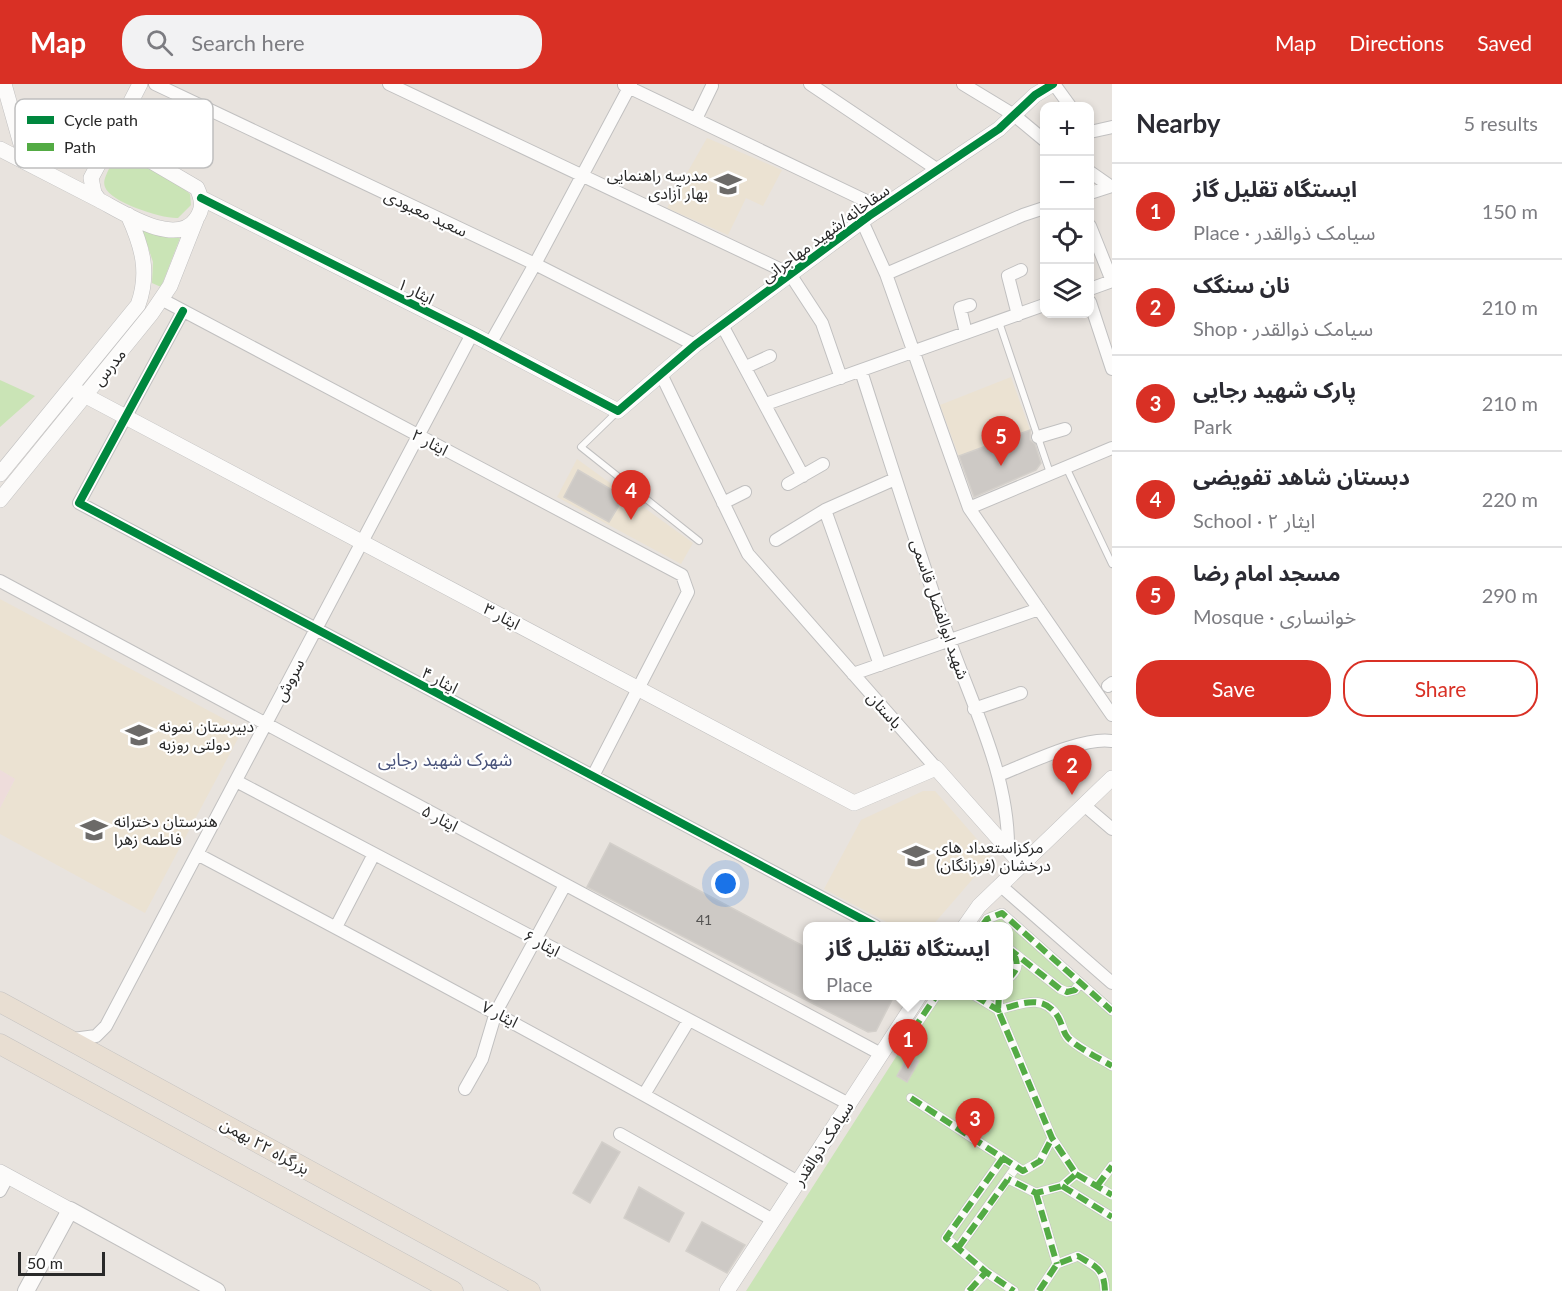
<!DOCTYPE html>
<meta charset="utf-8">
<style>
body{margin:0;font-family:Lato,"Noto Sans Arabic",sans-serif;background:#f2f2f3;color:#2b2b33}
.controls{position:absolute;right:18px;top:18px;display:grid;overflow:hidden;border-radius:12px;box-shadow:0 3px 9px #0003}
.controls button{width:54px;height:54px;display:grid;place-items:center;padding:0;border:0;border-bottom:2px solid #e1e1e2;background:#fff;color:#2b2b33;font:30px sans-serif}
.scale{position:absolute;left:18px;bottom:15px;width:87px;box-sizing:border-box;padding-left:6px;border:3px solid #292929;border-top:0;font-size:16px;line-height:21px;white-space:nowrap;color:#292929;-webkit-text-stroke:4px #fff;paint-order:stroke}
.you{position:absolute;left:726px;top:800px;width:21px;height:21px;margin:-15px;border:4px solid #fff;border-radius:50%;background:#1a73e8;box-shadow:0 0 0 9px #1a73e833}
.badge{display:grid;place-items:center;width:39px;height:39px;border-radius:50%;background:#d93025;color:#fff;font-size:20px;font-weight:700}
.pin{position:absolute;translate:-50% -50px;filter:drop-shadow(0 2px 3px #0008)}
.pin::after{content:'';position:absolute;top:32px;width:21px;height:18px;background:inherit;clip-path:polygon(0 0,100% 0,50% 100%)}
.popup{position:absolute;left:803px;top:838px;width:210px;height:78px;box-sizing:border-box;display:grid;place-content:center;border-radius:12px;background:#fff;filter:drop-shadow(0 2px 4px #0005);font-size:20px;white-space:nowrap;color:#7c7c81}
.popup b{font-size:22px;color:#2b2b33}
.popup::after{content:'';position:absolute;left:50%;top:100%;margin-left:-12px;border:12px solid transparent;border-top-color:#fff}
.list{margin:0;padding:0;list-style:none}
h2{display:flex;justify-content:space-between;align-items:center;height:78px;margin:0;padding:0 24px;font-size:26px}
h2 small{font-size:20px;font-weight:400;color:#7c7c81}
.list li{display:grid;grid-template-columns:39px 1fr auto;gap:18px;align-items:center;box-sizing:border-box;height:96px;padding:0 24px;border-top:2px solid #e1e1e2}
.list b{display:block;font-size:22px;white-space:nowrap}
.list p{margin:0;font-size:20px;white-space:nowrap;color:#7c7c81}
.list em{font-size:20px;font-style:normal;color:#7c7c81}
.actions{display:flex;gap:12px;padding:18px 24px}
.actions a{flex:1;padding:14px 0;border:2px solid #d93025;border-radius:24px;text-align:center;font-size:21px;color:#d93025}
.actions .main{background:#d93025;color:#fff}
.icon{flex:none;width:33px;height:33px;fill:none;stroke:currentColor;stroke-width:2;stroke-linecap:round;stroke-linejoin:round}
.map{position:relative;flex:none;width:1112px;height:1207px;overflow:hidden}
header{display:flex;align-items:center;gap:36px;box-sizing:border-box;height:84px;padding:0 30px;background:#d93025;color:#fff}
header strong{font-size:28px}
nav{display:flex;gap:33px;margin-inline-start:auto;font-size:21px}
.search{width:420px;height:54px;background:#f2f2f3;display:flex;align-items:center;gap:15px;box-sizing:border-box;padding:0 21px;border-radius:24px;color:#7c7c81;font-size:22px}
main{display:flex}
aside{flex:1;background:#fff}
.map>svg:first-child{display:block}
.education{fill:#ebe2d2}
.medical{fill:#eedcdb}
.green{fill:#cae4b6}
.building{fill:#cdc9c5;stroke:#d3cfca;stroke-width:1.5}
.lines{fill:none;stroke-linecap:round;stroke-linejoin:round}
.service-casing{stroke:#c1c0c0;stroke-width:8}
.pedestrian-casing{stroke:#c1c0c0;stroke-width:10}
.minor-casing{stroke:#c1c0c0;stroke-width:14}
.tertiary-casing{stroke:#c1c0c0;stroke-width:16}
.secondary-casing{stroke:#c1c0c0;stroke-width:18}
.trunk-casing{stroke:#c4c2c0;stroke-width:21}
.service{stroke:#fcfbfa;stroke-width:6}
.pedestrian{stroke:#fcfbfa;stroke-width:9}
.minor{stroke:#fcfbfa;stroke-width:12}
.tertiary{stroke:#fcfbfa;stroke-width:15}
.secondary{stroke:#fcfbfa;stroke-width:16}
.trunk{stroke:#e8ded2;stroke-width:20}
.quiet{stroke:#53ab44;stroke-width:6;stroke-dasharray:12 6;stroke-linecap:butt}
.cycleway-casing{stroke:#fff;stroke-width:11}
.cycleway{stroke:#00873e;stroke-width:8}
.labels{text-anchor:middle;stroke-width:4.5;stroke-linejoin:round;paint-order:stroke}
.number-label{font-size:14px;fill:#545352}
.poi-label{font-size:16px;fill:#292929;stroke:#fff;text-anchor:start}
.street-label{font-size:16px;fill:#292929;stroke:#fff}
.neighbourhood-label{font-size:18px;fill:#49537b;stroke:#fff}
.key{fill:#fff;stroke:#bfbfbf;stroke-width:1.5}
.key-label{font-size:16px;fill:#292929}
</style>
<header>
<strong>Map</strong>
<div class="search"><svg class="icon" aria-label="search" viewBox="0 0 24 24"><circle cx="10" cy="10" r="6"/><path d="M15 15l6 6"/></svg>Search here</div>
<nav><a>Map</a><a>Directions</a><a>Saved</a></nav>
</header>
<main>
<div class="map">
<svg width="1112" height="1207" viewBox="0 0 1112 1207">
<rect width="100%" height="100%" fill="#e8e3de"/>
<path class="education" d="M 707,54 L 782,86 L 763,122 L 746,114 L 728,151 L 667,124 Z
M 1011,293 L 1030,346 L 959,373 L 940,321 Z
M 577,375 L 693,459 L 681,480 L 557,413 Z
M 0,515 L 243,645 L 145,829 L 0,750 L 0,724 L 15,695 L 0,686 Z
M 923,707 L 935,707 L 989,769 L 990,775 L 932,842 L 894,842 L 824,805 L 861,736 Z"/>
<path class="medical" d="M 0,686 L 15,695 L 0,724 Z"/>
<path class="green" d="M 121,71 L 127,71 L 170,94 L 190,110 L 191,121 L 178,134 C 162,135 110,118 105,103 C 103,98 105,94 107,89 C 111,81 113,75 121,71 Z
M 142,145 L 180,154 L 161,203 L 152,199 L 153,178 Z
M 0,296 L 35,312 L 0,343 Z
M 1002,825 L 1112,920 L 1112,1207 L 746,1207 L 935,912 L 1008,912 L 1008,842 L 980,842 L 989,828 Z"/>
<path class="building" d="M 1030,346 L 1030,356 L 1035,360 L 1041,379 L 1036,386 L 974,413 L 959,372 Z
M 578,386 L 624,413 L 609,438 L 564,413 Z
M 610,759 L 807,864 L 807,912 L 894,912 L 876,947 L 868,948 L 587,803 Z
M 908,972 L 919,977 L 907,998 L 897,992 Z
M 602,1058 L 620,1068 L 590,1119 L 573,1109 Z
M 639,1103 L 684,1129 L 669,1158 L 624,1134 Z
M 702,1138 L 745,1161 L 727,1189 L 686,1167 Z"/>
<g class="lines">
<defs>
<path id="service" d="M 999,238 L 1050,389
M 618,327 L 581,363 L 699,457
M 1066,383 L 1112,480"/>
<path id="pedestrian" d="M 982,842 L 987,835 L 1002,829 L 1112,927
M 1008,864 L 1060,905 L 1067,908 L 1075,906 L 1080,899
M 1008,895 C 1019,886 1019,880 1013,868
M 975,912 L 998,926 C 1019,921 1043,908 1058,933 C 1062,939 1063,949 1068,954 C 1078,964 1099,974 1112,982
M 999,912 L 998,926 L 1052,1054 L 1076,1090 L 1062,1102 L 1036,1109 L 1008,1095
M 903,961 L 936,912
M 911,1014 L 1023,1087 L 1040,1077 L 1052,1054
M 1003,1074 L 946,1154 L 986,1188 L 1014,1207
M 1076,1090 L 1112,1111
M 1062,1102 L 1112,1133
M 1097,1102 L 1112,1082
M 1036,1109 L 1057,1180
M 958,1164 L 1016,1083
M 969,1207 L 986,1188
M 1039,1207 L 1057,1180 L 1078,1172 C 1096,1183 1104,1184 1105,1207"/>
<path id="minor" d="M 155,0 L 535,180 L 695,261
M 389,0 L 790,190 L 822,239 L 841,294
M 810,0 L 938,86
M 963,0 L 1014,31 L 1044,56
M 1054,0 L 1070,22
M 624,1 L 881,124
M 696,35 L 712,2
M 1090,48 L 1112,43
M 1090,88 L 1110,102
M 1090,109 L 1112,102
M 862,137 L 886,190 L 969,424 L 1112,631
M 1090,142 L 1112,197
M 886,190 L 1023,131 L 1044,124
M 1090,205 L 1112,197
M 161,215 L 682,491 L 688,508 L 593,692
M 1090,218 L 1112,285
M 183,227 L 79,419 L 875,842
M 1018,231 L 1008,192 L 1021,186
M 722,241 L 803,392
M 966,249 L 960,224 L 970,221
M 490,260 L 535,180 L 631,0
M 746,283 L 770,272
M 861,287 C 890,377 918,467 949,555 C 973,623 1009,692 1008,765
M 661,290 L 748,470 L 936,684
M 766,320 L 1044,221
M 1038,353 L 1065,345
M 788,400 L 823,380
M 723,419 L 745,408
M 969,424 L 1112,364
M 825,426 L 880,581
M 776,456 L 825,426 L 895,395
M 0,497 L 881,970
M 853,590 L 1039,525
M 1108,602 L 1112,599
M 974,625 L 1021,609
M 999,691 C 1027,680 1084,652 1112,657
M 236,697 L 849,1020
M 1084,721 L 1112,745
M 197,770 C 399,877 600,984 798,1098
M 1001,802 L 1112,899
M 336,843 L 374,770
M 73,955 L 96,952 L 106,942 L 472,250
M 465,1005 L 482,975 L 496,928 L 565,801
M 645,1009 L 689,936
M 620,1050 L 773,1136
M 0,1107 L 8,1092"/>
<path id="tertiary" d="M 4,0 L 26,78
M 115,62 L 127,63 L 197,104 C 202,115 204,124 196,135 C 176,164 122,128 99,116 L 94,109 L 91,94 L 105,68 Z
M 0,65 L 99,116
M 105,68 L 140,0
M 201,114 L 472,250 L 618,327 L 695,261 L 869,132 L 999,45 L 1035,11 L 1053,0
M 71,304 L 854,719 L 936,684 L 1022,781
M 0,390 L 138,221 C 150,188 142,162 128,131
M 0,416 L 151,230 L 170,202 L 196,136
M 965,842 L 979,822 L 1112,694
M 0,1088 L 70,1126
M 727,1207 L 919,912"/>
<path id="secondary" d="M 26,1207 L 70,1126 L 217,1207"/>
<path id="trunk" d="M 0,918 L 530,1207
M 0,960 L 453,1207"/>
</defs>
<use href="#service" class="service-casing"/>
<use href="#pedestrian" class="pedestrian-casing"/>
<use href="#minor" class="minor-casing"/>
<use href="#tertiary" class="tertiary-casing"/>
<use href="#secondary" class="secondary-casing"/>
<use href="#trunk" class="trunk-casing"/>
<use href="#service" class="service"/>
<use href="#pedestrian" class="pedestrian"/>
<use href="#minor" class="minor"/>
<use href="#tertiary" class="tertiary"/>
<use href="#secondary" class="secondary"/>
<use href="#trunk" class="trunk"/>
<path class="quiet" d="M 982,842 L 987,835 L 1002,829 L 1112,927
M 1008,864 L 1060,905 L 1067,908 L 1075,906 L 1080,899
M 1008,895 C 1018,886 1019,880 1013,868
M 975,912 L 998,926 C 1019,921 1043,908 1058,933 C 1062,939 1063,949 1068,954 C 1078,964 1099,974 1112,982
M 999,912 L 998,926 L 1052,1054 L 1076,1090 L 1062,1102 L 1036,1109 L 1008,1095
M 903,961 L 936,912
M 911,1014 L 1023,1087 L 1040,1077 L 1052,1054
M 1003,1074 L 946,1154 L 986,1188 L 1014,1207
M 1076,1090 L 1112,1111
M 1062,1102 L 1112,1133
M 1097,1102 L 1112,1082
M 1036,1109 L 1057,1180
M 958,1164 L 1011,1091
M 969,1207 L 986,1188
M 1039,1207 L 1057,1180 L 1078,1172 C 1096,1183 1104,1184 1105,1207"/>
<defs>
<path id="cycleway" d="M 201,114 L 472,250 L 618,327 L 695,261 L 869,132 L 999,45 L 1035,11 L 1053,0
M 183,227 L 79,419 L 875,842"/>
</defs>
<use href="#cycleway" class="cycleway-casing"/>
<use href="#cycleway" class="cycleway"/>
</g>
<defs>
<symbol id="school-bare" viewBox="-9 -9 18 18"><path d="M0-5L7-2L0 1L-7-2ZM-4 1L0 2.5L4 1V4Q0 6-4 4Z" fill="#6c6a68" stroke="#fff" stroke-width="2.5" paint-order="stroke"/></symbol>
</defs>
<g fill-rule="evenodd">
<use href="#school-bare" x="709" y="81" width="38" height="38"/>
<use href="#school-bare" x="120" y="632" width="38" height="38"/>
<use href="#school-bare" x="75" y="727" width="38" height="38"/>
<use href="#school-bare" x="897" y="753" width="38" height="38"/>
</g>
<g class="labels">
<g class="number-label">
<text x="704" y="841">41</text>
</g>
<g class="poi-label">
<text x="708" y="97" text-anchor="end">مدرسه راهنمایی<tspan x="708" dy="18">بهار آزادی</tspan></text>
<text x="159" y="648">دبیرستان نمونه<tspan x="159" dy="18">دولتی روزبه</tspan></text>
<text x="114" y="743">هنرستان دخترانه<tspan x="114" dy="18">فاطمه زهرا</tspan></text>
<text x="936" y="769">مرکزاستعداد های<tspan x="936" dy="18">درخشان (فرزانگان)</tspan></text>
</g>
<g class="street-label">
<text transform="translate(426 129) rotate(25)" y="6">سعید معبودی</text>
<text transform="translate(825 149) rotate(-36)" y="6">سقاخانه/شهید مهاجرانی</text>
<text transform="translate(416 207) rotate(27)" y="6">ایثار ۱</text>
<text transform="translate(109 283) rotate(-51)" y="6">مدرس</text>
<text transform="translate(430 358) rotate(28)" y="6">ایثار ۲</text>
<text transform="translate(940 525) rotate(71)" y="6">شهید ابوالفضل قاسمی</text>
<text transform="translate(502 532) rotate(28)" y="6">ایثار ۳</text>
<text transform="translate(289 596) rotate(-62)" y="6">سروش</text>
<text transform="translate(440 596) rotate(28)" y="6">ایثار ۴</text>
<text transform="translate(885 626) rotate(48)" y="6">باستان</text>
<text transform="translate(440 734) rotate(28)" y="6">ایثار ۵</text>
<text transform="translate(542 859) rotate(28)" y="6">ایثار ۶</text>
<text transform="translate(500 930) rotate(28)" y="6">ایثار ۷</text>
<text transform="translate(823 1059) rotate(-57)" y="6">سیامک ذوالقدر</text>
<text transform="translate(265 1062) rotate(29)" y="6">بزرگراه ۲۲ بهمن</text>
</g>
<g class="neighbourhood-label">
<text x="445" y="682">شهرک شهید رجایی</text>
</g>
</g>
<rect x="15" y="15" width="198" height="69" rx="9" class="key"/>
<rect x="27" y="32" width="27" height="8" fill="#00873e"/>
<rect x="27" y="59" width="27" height="8" fill="#53ab44"/>
<g class="key-label">
<text x="64" y="42">Cycle path</text>
<text x="64" y="69">Path</text>
</g>
</svg>
<div class="controls">
<button>+</button>
<button>−</button>
<button><svg class="icon" aria-label="locate" viewBox="0 0 24 24"><circle cx="12" cy="12" r="6"/><path d="M12 2v4M12 18v4M2 12h4M18 12h4"/></svg></button>
<button><svg class="icon" aria-label="layers" viewBox="0 0 24 24"><path d="M12 4l9 5-9 5-9-5zM3 14l9 5 9-5"/></svg></button>
</div>
<div class="scale">50 m</div>
<div class="you"></div>
<div class="pin badge" style="left:908px;top:985px">1</div>
<div class="popup"><b>ایستگاه تقلیل گاز</b>Place</div>
<div class="pin badge" style="left:1072px;top:711px">2</div>
<div class="pin badge" style="left:975px;top:1064px">3</div>
<div class="pin badge" style="left:631px;top:436px">4</div>
<div class="pin badge" style="left:1001px;top:382px">5</div>
</div>
<aside>
<h2>Nearby<small>5 results</small></h2>
<ul class="list">
<li><span class="badge">1</span><div><b>ایستگاه تقلیل گاز</b><p>Place · سیامک ذوالقدر</p></div><em>150 m</em></li>
<li><span class="badge">2</span><div><b>نان سنگک</b><p>Shop · سیامک ذوالقدر</p></div><em>210 m</em></li>
<li><span class="badge">3</span><div><b>پارک شهید رجایی</b><p>Park</p></div><em>210 m</em></li>
<li><span class="badge">4</span><div><b>دبستان شاهد تفویضی</b><p>School · ایثار ۲</p></div><em>220 m</em></li>
<li><span class="badge">5</span><div><b>مسجد امام رضا</b><p>Mosque · خوانساری</p></div><em>290 m</em></li>
</ul>
<div class="actions"><a class="main">Save</a><a>Share</a></div>
</aside>
</main>
